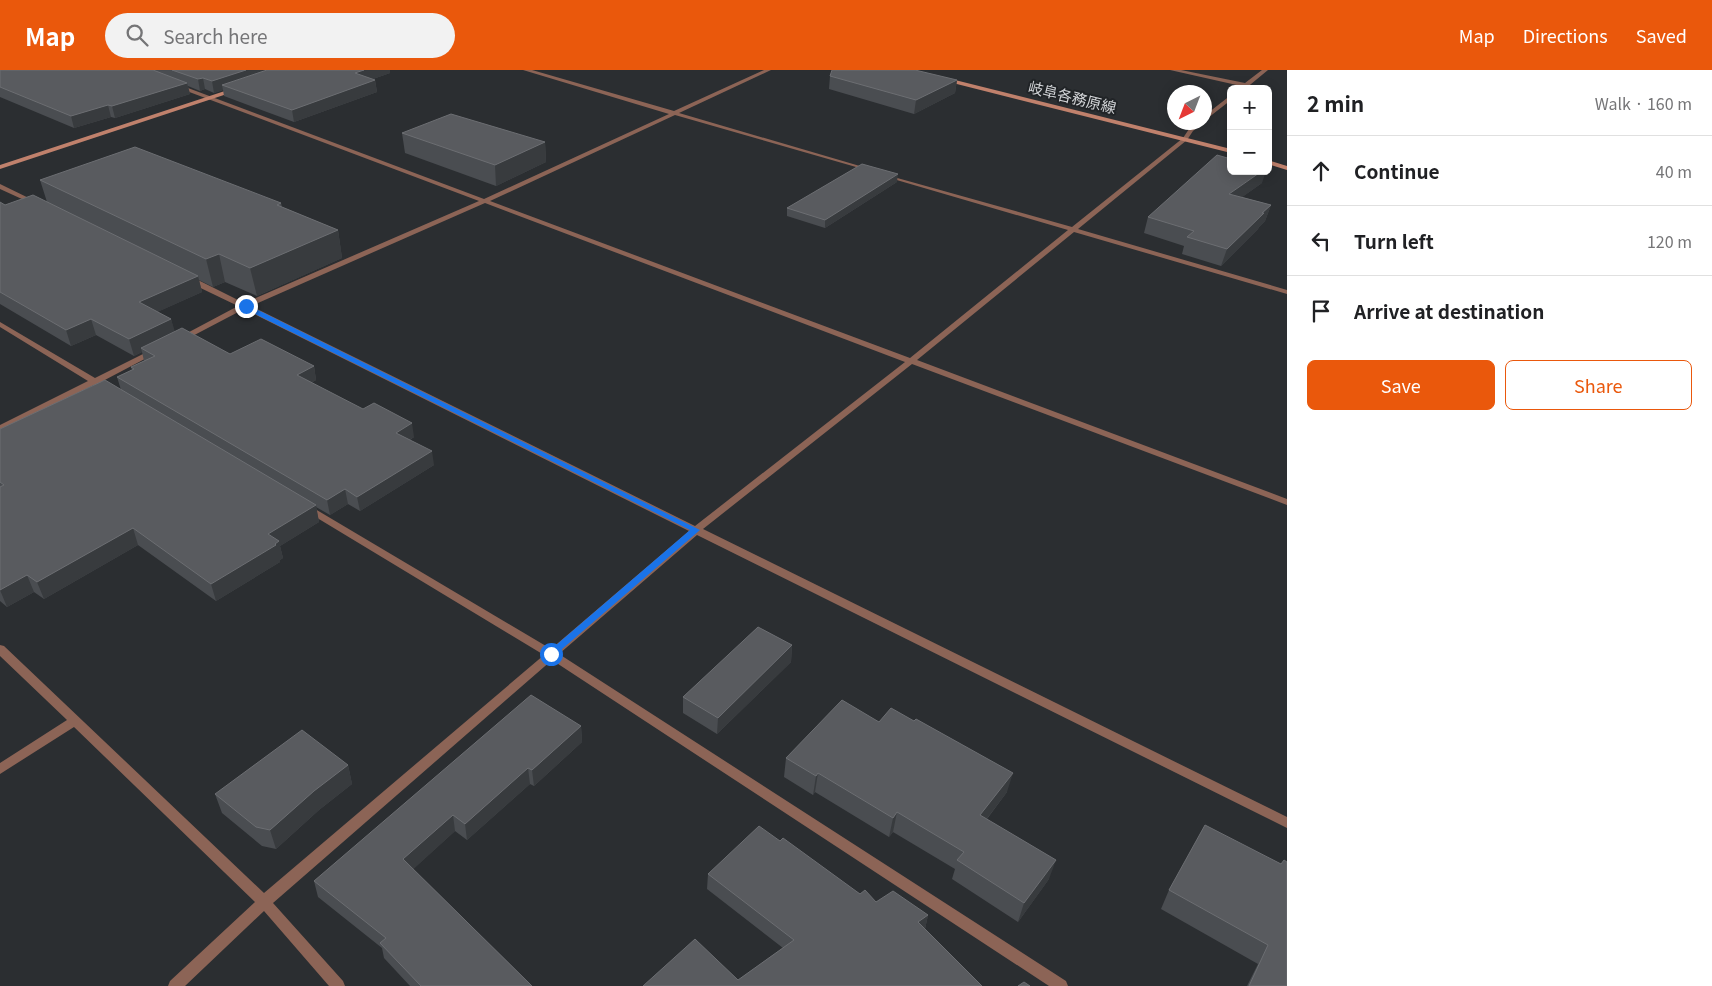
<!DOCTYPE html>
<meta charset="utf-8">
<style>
body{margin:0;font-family:Georgia,"Noto Sans JP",serif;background:#f2f2f2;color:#202124}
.controls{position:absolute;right:15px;top:15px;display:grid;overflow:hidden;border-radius:8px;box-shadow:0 2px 12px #0003}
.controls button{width:45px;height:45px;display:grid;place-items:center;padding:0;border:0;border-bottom:1px solid #e0e0e0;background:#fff;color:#202124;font:25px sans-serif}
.compass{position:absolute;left:1167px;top:15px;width:45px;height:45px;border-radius:50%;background:#fff;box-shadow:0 2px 12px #0003;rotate:222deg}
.stop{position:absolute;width:15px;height:15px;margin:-11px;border:4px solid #1a73e8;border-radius:50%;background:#fff}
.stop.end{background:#1a73e8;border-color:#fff;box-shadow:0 1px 5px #0008}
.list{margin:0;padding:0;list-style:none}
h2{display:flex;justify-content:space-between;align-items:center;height:65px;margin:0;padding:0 20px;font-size:21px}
h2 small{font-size:16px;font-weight:400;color:#757577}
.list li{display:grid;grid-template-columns:32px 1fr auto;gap:15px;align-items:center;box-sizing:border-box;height:70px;padding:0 20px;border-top:1px solid #e0e0e0}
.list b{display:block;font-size:19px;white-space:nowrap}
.list em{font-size:16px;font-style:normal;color:#757577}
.actions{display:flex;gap:10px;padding:15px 20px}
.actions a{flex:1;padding:11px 0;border:1px solid #ea580c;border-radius:8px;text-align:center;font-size:18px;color:#ea580c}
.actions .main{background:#ea580c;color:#fff}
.icon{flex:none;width:28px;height:28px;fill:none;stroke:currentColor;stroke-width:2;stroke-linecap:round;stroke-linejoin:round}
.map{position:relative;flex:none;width:1287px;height:916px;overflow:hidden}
header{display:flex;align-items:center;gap:30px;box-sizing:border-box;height:70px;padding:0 25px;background:#ea580c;color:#fff}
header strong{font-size:24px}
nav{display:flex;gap:28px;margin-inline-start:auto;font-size:18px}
.search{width:350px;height:45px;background:#f2f2f2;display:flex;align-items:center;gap:12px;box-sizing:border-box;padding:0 18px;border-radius:28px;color:#757577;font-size:19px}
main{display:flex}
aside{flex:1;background:#fff}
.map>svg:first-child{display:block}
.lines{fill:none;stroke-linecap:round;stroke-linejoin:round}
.street{fill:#8c6456;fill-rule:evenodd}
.secondary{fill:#c0816c;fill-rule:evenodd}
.wall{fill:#4a4d51}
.shaded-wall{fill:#383b3e}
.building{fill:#595b5f;stroke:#6c6e72}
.route{fill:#1a73e8}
.labels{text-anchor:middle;stroke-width:4;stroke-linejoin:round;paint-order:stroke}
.far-street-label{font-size:15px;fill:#d1d3d6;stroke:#212427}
</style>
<header>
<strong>Map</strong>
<div class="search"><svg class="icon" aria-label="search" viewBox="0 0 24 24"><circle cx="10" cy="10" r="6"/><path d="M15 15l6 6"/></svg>Search here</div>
<nav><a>Map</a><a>Directions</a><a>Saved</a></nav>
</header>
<main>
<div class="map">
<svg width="1287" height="916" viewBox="0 0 1287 916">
<rect width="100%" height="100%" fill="#2b2e31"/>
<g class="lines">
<path class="street" d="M 523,0 L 532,0 L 674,41 L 764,0 L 771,0 L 679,43 L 870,99 L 870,101 L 675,45 L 490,131 L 910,288 L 1068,160 L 883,106 L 883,104 L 1072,157 L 1183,68 L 1189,59 L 1196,52 L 1203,52 L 1193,61 L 1187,70 L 1078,159 L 1287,220 L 1287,224 L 1074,162 L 917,290 L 1287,429 L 1287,435 L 912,294 L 703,459 L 1287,747 L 1287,758 L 697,465 L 559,584 L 1066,911 L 1068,916 L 1049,916 L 552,590 L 273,833 L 343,911 L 345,916 L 329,916 L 264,841 L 185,916 L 168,916 L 170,911 L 255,832 L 74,657 L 0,704 L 0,693 L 67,650 L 0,586 L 0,575 L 4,576 L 264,823 L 544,585 L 304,440 L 302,438 L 304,436 L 310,436 L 551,579 L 689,461 L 244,239 L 183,271 L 177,271 L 176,269 L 238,236 L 186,211 L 186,207 L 192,207 L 244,233 L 479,131 L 176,17 L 176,15 L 180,15 L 484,129 L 669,44 ZM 485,133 L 905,292 L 695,456 L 251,236 Z
M 1170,0 L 1181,0 L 1245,13 L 1262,0 L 1268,0 L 1245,19 L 1238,19 L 1241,16 Z
M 1231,25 L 1231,30 L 1204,51 L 1204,46 Z
M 0,114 L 39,133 L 40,134 L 35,135 L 0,119 Z
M 0,252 L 95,308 L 151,280 L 154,280 L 158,282 L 101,312 L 113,319 L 114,321 L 113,323 L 107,323 L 94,315 L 0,361 L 0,355 L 88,311 L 0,257 Z"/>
<path class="secondary" d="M 943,7 L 1231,79 L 1231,83 L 941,10 L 941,8 Z
M 237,17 L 240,19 L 239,20 L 0,99 L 0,95 Z
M 1268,90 L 1287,96 L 1287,100 L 1268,94 Z"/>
</g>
<path class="wall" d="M 0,0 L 390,0 L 390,3 L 373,9 L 375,10 L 377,22 L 294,52 L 224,26 L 223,20 L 214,23 L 205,19 L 200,21 L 188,16 L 190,24 L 115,48 L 111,47 L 74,58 L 0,27 Z
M 830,6 L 957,10 L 955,23 L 914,44 L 829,19 Z
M 402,63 L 545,72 L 546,92 L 496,116 L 405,83 Z
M 40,110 L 281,133 L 282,137 L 338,160 L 342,188 L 257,226 L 225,212 L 213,217 L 199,210 L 202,222 L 157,242 L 171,249 L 174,261 L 230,284 L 314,296 L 316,310 L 311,313 L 414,367 L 410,370 L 434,395 L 360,441 L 348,434 L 330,445 L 316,437 L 319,452 L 280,476 L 283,488 L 280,490 L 280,492 L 216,531 L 138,475 L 44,529 L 34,522 L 7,537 L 0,531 L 0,359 L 121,320 L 117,307 L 132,300 L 131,297 L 144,291 L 142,282 L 134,286 L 96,265 L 71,276 L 0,234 L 0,132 L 5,135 L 47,132 Z
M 897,112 L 825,158 L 787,146 L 787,138 Z
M 1262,113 L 1242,127 L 1271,135 L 1265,151 L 1259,157 L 1258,159 L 1221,196 L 1182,184 L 1184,176 L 1144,163 L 1148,147 Z
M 792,575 L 791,592 L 717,664 L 683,643 L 683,627 Z
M 879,652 L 1007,722 L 987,749 L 1049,809 L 1018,852 L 952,809 L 955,799 L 893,762 L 889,767 L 815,722 L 813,725 L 784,707 L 786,688 Z
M 581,656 L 582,672 L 534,716 L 530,714 L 467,770 L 455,761 L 413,799 L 532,916 L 410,916 L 384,888 L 382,878 L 318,827 L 314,811 Z
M 348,695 L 352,714 L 319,740 L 276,779 L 262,776 L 222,743 L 215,724 Z
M 780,771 L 860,824 L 876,832 L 928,845 L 925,859 L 738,910 L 783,878 L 707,819 L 708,804 Z
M 1281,794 L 1287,916 L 1247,916 L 1258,894 L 1161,839 L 1169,820 Z"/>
<path class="shaded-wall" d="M 246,0 L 284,0 L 222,15 L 223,20 L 214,23 L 212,11 Z
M 364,0 L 390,0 L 390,3 L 356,15 L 355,3 Z
M 203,8 L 205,19 L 200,21 L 198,9 Z
M 375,10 L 377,22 L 294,52 L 292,40 Z
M 957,10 L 955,23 L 914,44 L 916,30 Z
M 187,13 L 190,24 L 115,48 L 112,36 Z
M 108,35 L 111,47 L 74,58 L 71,46 Z
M 545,72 L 546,92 L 496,116 L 495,95 Z
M 1262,101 L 1266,101 L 1262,113 L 1224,140 L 1229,124 Z
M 898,104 L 897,112 L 825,158 L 825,150 Z
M 1271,135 L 1265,151 L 1259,157 L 1258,159 L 1221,196 L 1227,179 Z
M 338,160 L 342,188 L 257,226 L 250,198 Z
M 219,184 L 225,212 L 213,217 L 206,189 Z
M 198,206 L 202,222 L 144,248 L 139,232 Z
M 91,249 L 96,265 L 71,276 L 66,260 Z
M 171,249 L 176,265 L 141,278 L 142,282 L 134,286 L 129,269 Z
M 314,296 L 316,310 L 299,319 L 297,305 Z
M 412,353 L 414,367 L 398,377 L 396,363 Z
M 432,381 L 434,395 L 360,441 L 357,427 Z
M 345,419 L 348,434 L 330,445 L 327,430 Z
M 316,435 L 319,452 L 280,476 L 283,488 L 280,490 L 280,492 L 216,531 L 211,514 L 268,464 Z
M 133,458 L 138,475 L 44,529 L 37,512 Z
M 27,505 L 34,522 L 7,537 L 0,520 Z
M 792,575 L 791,592 L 717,664 L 718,648 Z
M 581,656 L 582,672 L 534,716 L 532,700 Z
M 348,695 L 352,714 L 319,740 L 276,779 L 270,760 L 314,721 Z
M 528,698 L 530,714 L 467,770 L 465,754 Z
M 818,703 L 815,722 L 813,725 L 816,706 Z
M 1013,703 L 1007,722 L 975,764 L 980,745 Z
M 897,742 L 893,762 L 889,767 L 893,748 Z
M 453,745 L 455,761 L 407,805 L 403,789 Z
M 1056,790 L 1049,809 L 1018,852 L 1024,833 Z
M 928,845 L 925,859 L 918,852 Z"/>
<path class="building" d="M 0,0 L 153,0 L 187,13 L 112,36 L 108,35 L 71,46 L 0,17 Z
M 172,0 L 246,0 L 212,11 L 203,8 L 198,9 Z
M 267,0 L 364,0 L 355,3 L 375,10 L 292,40 L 222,15 Z
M 832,0 L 915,0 L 957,10 L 916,30 L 830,6 Z
M 451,44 L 545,72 L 495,95 L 402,63 Z
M 135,77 L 281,133 L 277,135 L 338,160 L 250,198 L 219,184 L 206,189 L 40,110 Z
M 1217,85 L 1231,89 L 1231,101 L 1262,101 L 1229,124 L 1271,135 L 1262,143 L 1264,143 L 1227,179 L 1187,167 L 1194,161 L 1148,147 Z
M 862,94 L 898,104 L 825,150 L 787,138 Z
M 33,125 L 198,206 L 139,232 L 171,249 L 129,269 L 91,249 L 66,260 L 0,222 L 0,132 L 5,135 Z
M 182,258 L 230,284 L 261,269 L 314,296 L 297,305 L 363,339 L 374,333 L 412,353 L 396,363 L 432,381 L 357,427 L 345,419 L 327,430 L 117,307 L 134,299 L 131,297 L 155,286 L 141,278 Z
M 105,310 L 316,435 L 268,464 L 279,471 L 275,474 L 276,475 L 211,514 L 133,458 L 37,512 L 27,505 L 0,520 L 0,417 L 4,415 L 0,412 L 0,359 Z
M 758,557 L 792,575 L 718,648 L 683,627 Z
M 531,625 L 581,656 L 532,700 L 528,698 L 465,754 L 453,745 L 403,789 L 532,916 L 421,916 L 380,873 L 386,868 L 314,811 Z
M 842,630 L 879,652 L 891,638 L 914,651 L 916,649 L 1013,703 L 980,745 L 1056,790 L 1024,833 L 957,790 L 964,782 L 897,742 L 893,748 L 818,703 L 816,706 L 786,688 Z
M 302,660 L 348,695 L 314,721 L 270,760 L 256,757 L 215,724 Z
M 1205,755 L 1281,794 L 1284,790 L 1287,792 L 1287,916 L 1249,916 L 1268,875 L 1169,820 Z
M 759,756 L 780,771 L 783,768 L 860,824 L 865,820 L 876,832 L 893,821 L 928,845 L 918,852 L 982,916 L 643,916 L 695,869 L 738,910 L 794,870 L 708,804 Z
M 1024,912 L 1030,916 L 1018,916 Z"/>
<path class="route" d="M 243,235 L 248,235 L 700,460 L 554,586 L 548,586 L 548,582 L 690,460 L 243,238 Z"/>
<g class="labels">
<g class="far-street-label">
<text transform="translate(1072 28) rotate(14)" y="5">岐阜各務原線</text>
</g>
</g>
</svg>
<div class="controls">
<button>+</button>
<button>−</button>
</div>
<svg class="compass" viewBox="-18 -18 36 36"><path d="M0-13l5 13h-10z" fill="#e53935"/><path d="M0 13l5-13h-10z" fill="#757577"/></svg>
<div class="stop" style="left:551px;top:584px"></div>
<div class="stop end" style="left:246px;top:236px"></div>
</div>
<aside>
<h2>2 min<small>Walk · 160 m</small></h2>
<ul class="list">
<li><svg class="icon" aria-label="ahead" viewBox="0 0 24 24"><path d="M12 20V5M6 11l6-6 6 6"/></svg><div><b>Continue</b></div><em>40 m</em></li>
<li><svg class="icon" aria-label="left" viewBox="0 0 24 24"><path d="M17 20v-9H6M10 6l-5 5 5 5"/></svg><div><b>Turn left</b></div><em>120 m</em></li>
<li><svg class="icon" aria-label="arrive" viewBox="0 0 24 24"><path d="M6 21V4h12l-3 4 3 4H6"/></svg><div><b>Arrive at destination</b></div></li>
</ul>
<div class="actions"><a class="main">Save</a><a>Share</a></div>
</aside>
</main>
